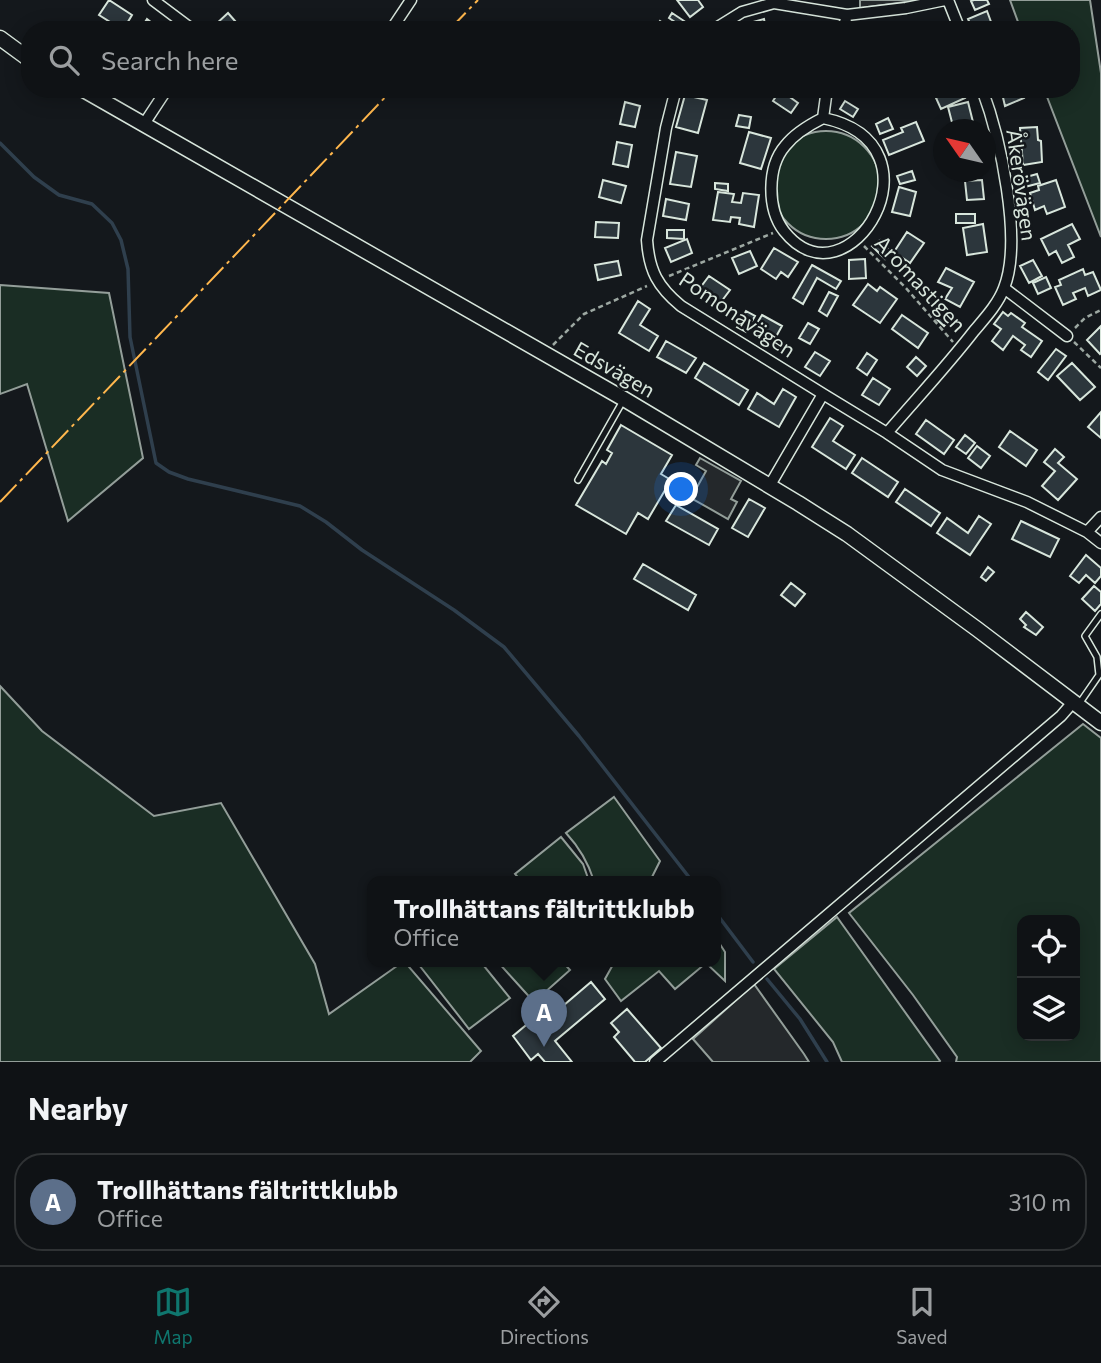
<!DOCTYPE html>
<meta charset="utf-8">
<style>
body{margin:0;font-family:Commissioner,sans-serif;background:#181b1e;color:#f1f3f6}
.controls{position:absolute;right:21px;bottom:21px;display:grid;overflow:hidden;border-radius:14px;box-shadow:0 4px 18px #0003}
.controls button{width:63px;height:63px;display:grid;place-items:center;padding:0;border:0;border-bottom:2px solid #2f3234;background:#0f1215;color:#f1f3f6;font:35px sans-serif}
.compass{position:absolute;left:933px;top:119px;width:63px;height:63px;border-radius:50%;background:#0f1215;box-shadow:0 4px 18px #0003;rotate:304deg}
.you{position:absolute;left:682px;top:490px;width:24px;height:24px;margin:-18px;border:5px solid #fff;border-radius:50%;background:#1a73e8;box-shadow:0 0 0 10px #1a73e833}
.badge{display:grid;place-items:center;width:46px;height:46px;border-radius:50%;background:#0f766e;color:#fff;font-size:23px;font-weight:700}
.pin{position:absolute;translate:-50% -58px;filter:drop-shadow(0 2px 4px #0008)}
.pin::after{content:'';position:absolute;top:37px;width:24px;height:21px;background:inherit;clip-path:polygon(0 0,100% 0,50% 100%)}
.popup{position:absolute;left:367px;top:876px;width:354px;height:91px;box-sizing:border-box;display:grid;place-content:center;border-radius:14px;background:#0f1215;filter:drop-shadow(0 2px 5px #0005);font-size:23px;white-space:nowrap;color:#9b9ea0}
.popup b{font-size:26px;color:#f1f3f6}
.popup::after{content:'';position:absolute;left:50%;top:100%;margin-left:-14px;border:14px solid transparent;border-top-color:#0f1215}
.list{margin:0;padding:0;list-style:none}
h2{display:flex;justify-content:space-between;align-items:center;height:91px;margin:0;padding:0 28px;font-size:30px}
h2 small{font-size:23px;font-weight:400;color:#9b9ea0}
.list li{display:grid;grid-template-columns:46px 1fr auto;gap:21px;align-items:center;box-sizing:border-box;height:98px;margin:0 14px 14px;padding:0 14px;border:2px solid #2f3234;border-radius:28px}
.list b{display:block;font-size:26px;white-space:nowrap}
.list p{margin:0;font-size:23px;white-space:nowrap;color:#9b9ea0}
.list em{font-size:23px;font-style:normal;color:#9b9ea0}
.icon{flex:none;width:38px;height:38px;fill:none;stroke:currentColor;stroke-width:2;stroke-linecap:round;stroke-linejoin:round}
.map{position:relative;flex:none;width:1101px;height:1062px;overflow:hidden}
.search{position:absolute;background:#0f1215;box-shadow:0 4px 18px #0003;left:21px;right:21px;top:21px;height:77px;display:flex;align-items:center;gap:18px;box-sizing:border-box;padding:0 24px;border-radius:28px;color:#9b9ea0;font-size:26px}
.sheet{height:203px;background:#0f1215}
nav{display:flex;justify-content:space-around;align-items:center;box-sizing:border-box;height:98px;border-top:2px solid #2f3234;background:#0f1215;font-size:19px;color:#9b9ea0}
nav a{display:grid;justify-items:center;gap:4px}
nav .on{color:#0f766e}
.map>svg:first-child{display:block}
.green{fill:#1a2d24;stroke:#939e99;stroke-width:2;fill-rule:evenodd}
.parking{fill:#24282b;stroke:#939e99;stroke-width:2}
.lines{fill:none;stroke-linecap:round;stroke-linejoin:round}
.stream{stroke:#2f3f4d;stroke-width:3.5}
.building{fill:#2c363c;stroke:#d8e6dc;stroke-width:2}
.service-casing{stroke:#d8e6dc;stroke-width:8}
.minor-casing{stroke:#d8e6dc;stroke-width:13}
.tertiary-casing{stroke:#d8e6dc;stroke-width:17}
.path{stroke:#9da8a2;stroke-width:2.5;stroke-dasharray:5 3.5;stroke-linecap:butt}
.service{stroke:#14181c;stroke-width:5}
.minor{stroke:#14181c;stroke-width:10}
.tertiary{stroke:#14181c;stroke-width:14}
.power{stroke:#ffb74d;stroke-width:2;stroke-dasharray:24 5 3.5 5;stroke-linecap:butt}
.labels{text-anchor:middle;stroke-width:5;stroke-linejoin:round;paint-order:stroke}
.street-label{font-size:21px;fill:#d8e6dc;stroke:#14181c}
</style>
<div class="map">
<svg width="1101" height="1062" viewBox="0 0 1101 1062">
<rect width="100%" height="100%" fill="#14181c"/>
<path class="green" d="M 1010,0 L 1090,0 L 1101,73 L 1101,237 L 1044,89 L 1071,89 L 1071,30 L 1021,30 Z
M772 185a54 54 0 1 1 108 0a54 54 0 1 1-108 0Z
M 0,285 L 109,293 L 143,458 L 68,521 L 27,384 L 0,394 Z
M 0,686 L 42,731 L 154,816 L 221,803 L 315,964 L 329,1014 L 404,961 L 481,1051 L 470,1062 L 0,1062 Z
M 1083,724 L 1101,738 L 1101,1062 L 956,1062 L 957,1057 L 913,995 L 849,913 ZM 1022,920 L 1075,920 L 1075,1036 L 1022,1036 Z
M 614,797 L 660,861 L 650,881 L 594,881 C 588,862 579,847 566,833 Z
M 561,837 L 583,864 L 589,881 L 521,881 L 515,874 Z
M 837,917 L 940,1061 L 939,1062 L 842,1062 L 833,1042 L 774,969 Z
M 716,938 L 725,952 L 725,981 L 706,963 L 675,989 L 659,971 L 621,1001 L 605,979 L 615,961 L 716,961 Z
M 416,961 L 480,961 L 510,998 L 469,1029 Z
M 497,961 L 562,961 L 570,970 L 534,1002 Z"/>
<path class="parking" d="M 860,0 L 913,0 L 913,1 L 860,8 Z
M 700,458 L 741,481 L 731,499 L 737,502 L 728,519 L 691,498 L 706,471 L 696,465 Z
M 754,984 L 804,1054 L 809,1062 L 713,1062 L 693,1039 Z"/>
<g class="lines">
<path class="stream" d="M 0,143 L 34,177 L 59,195 L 92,204 L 112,223 L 121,240 L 128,269 L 130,337 L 156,463 L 169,472 L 188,479 L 300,506 L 326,522 L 362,550 L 454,610 L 504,647 L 579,736 L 692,881
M 716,913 L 753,962
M 767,979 L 800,1019 L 827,1062"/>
</g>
<path class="building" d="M 109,0 L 132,15 L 123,30 L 99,15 Z
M 677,0 L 698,0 L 703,7 L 690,17 Z
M 974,0 L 987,0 L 989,4 L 975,10 L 971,1 Z
M 987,11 L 994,30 L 973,30 L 968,19 Z
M 228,13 L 243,30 L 219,30 L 215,25 Z
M 672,13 L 687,23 L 684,28 L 669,18 Z
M 147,19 L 161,30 L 140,30 Z
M 764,19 L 766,30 L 748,30 L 746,24 Z
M 660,21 L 673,30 L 654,30 Z
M 858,89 L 883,89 L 883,94 L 858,95 Z
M 954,89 L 961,89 L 965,98 L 941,109 L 936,98 Z
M 1001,89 L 1021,89 L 1024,98 L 1005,106 Z
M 780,90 L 798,103 L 791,113 L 773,101 Z
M 685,95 L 707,100 L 698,133 L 676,127 Z
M 845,101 L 858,109 L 853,117 L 840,109 Z
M 625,102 L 640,106 L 635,127 L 620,124 Z
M 968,102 L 975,130 L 954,130 L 948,107 Z
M 739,115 L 751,117 L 749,128 L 736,126 Z
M 888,118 L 893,129 L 880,134 L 876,124 Z
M 916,122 L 924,141 L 889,155 L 883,140 L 903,132 L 901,128 Z
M 1037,127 L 1038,140 L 1041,141 L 1042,162 L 1023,165 L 1020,128 Z
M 749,132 L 771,138 L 761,169 L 740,163 Z
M 617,142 L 632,145 L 628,167 L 613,164 Z
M 676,152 L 697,156 L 691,187 L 670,184 Z
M 912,171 L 915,180 L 900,184 L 897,176 Z
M 1037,174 L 1040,183 L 1021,188 L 1019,179 Z
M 603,180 L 626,186 L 621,203 L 599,197 Z
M 982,180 L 984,199 L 967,200 L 965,181 Z
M 1056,180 L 1065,207 L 1047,214 L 1044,206 L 1035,210 L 1030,193 L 1039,190 L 1038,186 Z
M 715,183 L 728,184 L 728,191 L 715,189 Z
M 899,187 L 916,192 L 910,216 L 892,212 Z
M 718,192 L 734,194 L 732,202 L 741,203 L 743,193 L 759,195 L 754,227 L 739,224 L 740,218 L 731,217 L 730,222 L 713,220 Z
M 666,199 L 689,204 L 686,220 L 663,216 Z
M 956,214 L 975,214 L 975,223 L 956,223 Z
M 596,222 L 619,223 L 618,238 L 595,237 Z
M 983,224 L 987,252 L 967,255 L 963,228 Z
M 1072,224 L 1080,239 L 1068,245 L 1074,257 L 1062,263 L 1056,251 L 1049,255 L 1041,239 Z
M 667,230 L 684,230 L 684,239 L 667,238 Z
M 907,232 L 924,243 L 910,263 L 894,252 Z
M 687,239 L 692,253 L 671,262 L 665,248 Z
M 880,240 L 891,252 L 885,259 L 872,246 Z
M 774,248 L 798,262 L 788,277 L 781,272 L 776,279 L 761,269 Z
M 750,251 L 757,266 L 739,274 L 732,258 Z
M 865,259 L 866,278 L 849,279 L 849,260 Z
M 1033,260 L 1042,276 L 1029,283 L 1020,266 Z
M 618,261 L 621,275 L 598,280 L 595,265 Z
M 812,265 L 841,281 L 836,289 L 817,278 L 803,304 L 793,298 Z
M 946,268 L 974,282 L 960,307 L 945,299 L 952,288 L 938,282 Z
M 1083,269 L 1085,275 L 1093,272 L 1101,290 L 1088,296 L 1085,288 L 1073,293 L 1076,299 L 1063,305 L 1055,287 L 1061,285 L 1059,280 Z
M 709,276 L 730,290 L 721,302 L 700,288 Z
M 1046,277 L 1051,288 L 1038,294 L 1033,283 Z
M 868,284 L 877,291 L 880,287 L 897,299 L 880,323 L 853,305 Z
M 829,292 L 838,296 L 827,316 L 819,311 Z
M 638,301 L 650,309 L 640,325 L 658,336 L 649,351 L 619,333 Z
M 941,303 L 954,315 L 944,326 L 931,314 Z
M 746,311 L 755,316 L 746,332 L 737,327 Z
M 1003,312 L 1008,316 L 1011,313 L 1025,323 L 1022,327 L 1042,341 L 1031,357 L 1021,350 L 1025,345 L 1013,336 L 1003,350 L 992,341 L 1001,329 L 994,324 Z
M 762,315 L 782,326 L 773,342 L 753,330 Z
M 902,315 L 928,333 L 918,348 L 892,329 Z
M 808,323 L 819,329 L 810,344 L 799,338 Z
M 1101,326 L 1101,353 L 1100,354 L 1087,340 Z
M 666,341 L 696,358 L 686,373 L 657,357 Z
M 1056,349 L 1066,356 L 1048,380 L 1038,372 Z
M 815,352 L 830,361 L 820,376 L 805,367 Z
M 867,353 L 877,360 L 867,375 L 857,368 Z
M 916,357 L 926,366 L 917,376 L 907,367 Z
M 704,363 L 748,390 L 739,405 L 695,378 Z
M 1072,363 L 1095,387 L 1080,400 L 1057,376 Z
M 873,378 L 890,389 L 879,405 L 862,395 Z
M 783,389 L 796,397 L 779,427 L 748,409 L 757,393 L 774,404 Z
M 1101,412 L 1101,438 L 1088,427 Z
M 830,418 L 843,426 L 833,441 L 855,455 L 846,469 L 812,447 Z
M 926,420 L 954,440 L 944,454 L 916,434 Z
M 621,425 L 672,455 L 661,474 L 671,480 L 648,519 L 638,513 L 626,534 L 576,505 L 602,461 L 606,464 L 612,453 L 607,450 Z
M 1010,431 L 1037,450 L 1026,466 L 999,447 Z
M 965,435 L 975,443 L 966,454 L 956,447 Z
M 977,446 L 990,456 L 981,468 L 968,458 Z
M 1055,449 L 1064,457 L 1058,463 L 1077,479 L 1058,500 L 1042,486 L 1055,471 L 1044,462 Z
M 862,458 L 898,482 L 888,497 L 852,473 Z
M 905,489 L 940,513 L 931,526 L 896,502 Z
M 749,499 L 765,508 L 748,537 L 732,528 Z
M 676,505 L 718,529 L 709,545 L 666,521 Z
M 979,516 L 991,524 L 970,555 L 937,533 L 947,518 L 968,533 Z
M 1021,521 L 1059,539 L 1050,557 L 1012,539 Z
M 1086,555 L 1101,568 L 1101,576 L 1095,583 L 1086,575 L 1079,583 L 1070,576 Z
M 643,564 L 696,595 L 688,610 L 634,579 Z
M 988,567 L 994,572 L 986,581 L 981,577 Z
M 791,583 L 805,594 L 795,606 L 781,595 Z
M 1094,586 L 1101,592 L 1101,604 L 1095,611 L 1082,599 Z
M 1026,612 L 1043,627 L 1036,635 L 1024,627 L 1026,625 L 1020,619 Z
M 591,982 L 605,999 L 555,1041 L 572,1062 L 545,1062 L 538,1054 L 531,1060 L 513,1036 L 537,1016 L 543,1023 Z
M 627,1009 L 661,1048 L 645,1062 L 635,1062 L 614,1037 L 619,1032 L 611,1023 Z"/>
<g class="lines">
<defs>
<path id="service" d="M 578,480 L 624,399
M 1079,704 L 1099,675 L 1097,657 L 1085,636 L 1101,614"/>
<path id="minor" d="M 153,0 L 193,30
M 948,0 L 960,30
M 391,30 L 411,0
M 713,30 L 742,12 L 774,3 L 847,15 L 906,8 L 945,0
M 843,30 L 847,15
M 676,89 L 666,128 L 647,240 C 649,271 658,287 681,306 L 823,394 L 770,485
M 823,118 C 950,144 848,312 784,231 C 767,209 767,167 785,146 C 795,133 809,125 823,118 Z
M 823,118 L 827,89
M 144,124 L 167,89
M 1004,288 L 1067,336
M 823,394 L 887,433 L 942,470 L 1027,502 L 1087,532 L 1101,517
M 887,433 C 916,399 947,366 974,331 C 985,318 998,304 1004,288 C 1023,240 1000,137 982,89
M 1087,532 L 1101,543
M 655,1062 L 1061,716 L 1074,701"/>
<path id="tertiary" d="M 0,38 L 30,60
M 82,89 L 624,399 L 798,503 L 847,534 L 977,629 L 1101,723"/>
</defs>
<use href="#service" class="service-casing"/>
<use href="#minor" class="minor-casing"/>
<use href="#tertiary" class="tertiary-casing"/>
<path class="path" d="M 864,246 L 905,287 L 953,342
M 669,276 L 773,233
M 1075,328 L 1085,318 L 1101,310
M 1074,342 L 1101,368
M 553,345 L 584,314 L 647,286"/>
<use href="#service" class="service"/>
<use href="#minor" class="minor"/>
<use href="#tertiary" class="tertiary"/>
<path class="power" d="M 449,30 L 478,0
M 0,502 L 393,89"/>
</g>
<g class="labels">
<g class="street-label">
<text transform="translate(1021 185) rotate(82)" y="7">Åkerövägen</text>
<text transform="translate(920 284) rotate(47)" y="7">Aromastigen</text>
<text transform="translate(737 315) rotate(34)" y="7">Pomonavägen</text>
<text transform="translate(614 370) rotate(30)" y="7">Edsvägen</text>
</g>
</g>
</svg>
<div class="controls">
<button><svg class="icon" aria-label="locate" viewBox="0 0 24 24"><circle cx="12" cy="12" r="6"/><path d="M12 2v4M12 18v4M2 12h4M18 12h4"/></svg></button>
<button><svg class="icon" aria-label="layers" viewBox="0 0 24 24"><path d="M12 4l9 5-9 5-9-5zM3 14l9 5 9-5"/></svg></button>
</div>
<svg class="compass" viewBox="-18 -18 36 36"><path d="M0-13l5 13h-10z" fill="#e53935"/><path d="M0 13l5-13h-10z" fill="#9b9ea0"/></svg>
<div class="you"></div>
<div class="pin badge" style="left:544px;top:1047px;background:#5c6f8a">A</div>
<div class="popup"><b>Trollhättans fältrittklubb</b>Office</div>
<div class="search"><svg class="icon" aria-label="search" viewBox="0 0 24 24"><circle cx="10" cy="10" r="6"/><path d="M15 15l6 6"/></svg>Search here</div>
</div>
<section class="sheet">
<h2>Nearby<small></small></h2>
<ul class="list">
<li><span class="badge" style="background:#5c6f8a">A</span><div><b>Trollhättans fältrittklubb</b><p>Office</p></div><em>310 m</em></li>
</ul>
</section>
<nav>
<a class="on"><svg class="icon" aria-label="map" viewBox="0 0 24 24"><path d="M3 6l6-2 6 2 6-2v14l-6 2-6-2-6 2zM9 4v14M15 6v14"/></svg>Map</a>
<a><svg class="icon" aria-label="directions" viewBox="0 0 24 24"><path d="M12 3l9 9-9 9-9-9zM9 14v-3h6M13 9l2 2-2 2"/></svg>Directions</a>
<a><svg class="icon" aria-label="saved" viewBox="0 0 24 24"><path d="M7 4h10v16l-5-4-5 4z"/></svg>Saved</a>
</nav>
